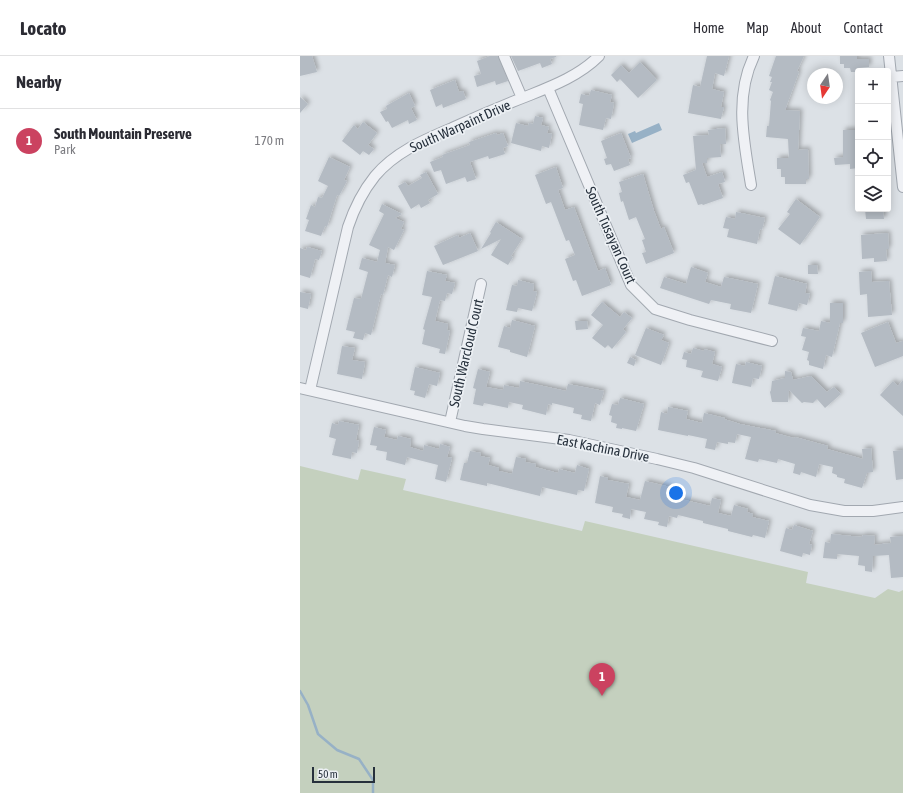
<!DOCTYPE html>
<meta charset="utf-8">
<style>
body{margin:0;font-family:"Asap Condensed",sans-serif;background:#f2f2f3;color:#2b2b33}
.controls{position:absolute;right:12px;top:12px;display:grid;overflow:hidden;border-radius:4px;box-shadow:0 2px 10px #0003}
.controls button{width:36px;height:36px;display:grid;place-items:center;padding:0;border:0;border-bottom:1px solid #e1e1e2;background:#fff;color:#2b2b33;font:20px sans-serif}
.compass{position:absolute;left:507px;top:12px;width:36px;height:36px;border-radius:50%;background:#fff;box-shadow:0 2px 10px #0003;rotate:193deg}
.scale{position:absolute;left:12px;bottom:10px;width:63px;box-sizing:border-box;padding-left:4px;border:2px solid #26303c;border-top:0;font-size:11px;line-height:14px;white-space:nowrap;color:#26303c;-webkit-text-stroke:3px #ecf0f4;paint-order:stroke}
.you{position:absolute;left:376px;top:437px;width:14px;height:14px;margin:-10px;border:3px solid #fff;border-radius:50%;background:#1a73e8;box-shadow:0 0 0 6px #1a73e833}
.badge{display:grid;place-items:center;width:26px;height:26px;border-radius:50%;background:#cb4260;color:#fff;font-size:13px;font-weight:700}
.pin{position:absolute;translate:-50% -33px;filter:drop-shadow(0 1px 2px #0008)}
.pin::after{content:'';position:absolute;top:21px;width:14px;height:12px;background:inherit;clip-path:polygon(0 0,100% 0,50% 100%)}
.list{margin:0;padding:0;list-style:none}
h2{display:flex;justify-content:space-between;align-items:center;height:52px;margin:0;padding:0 16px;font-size:17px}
h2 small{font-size:13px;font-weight:400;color:#7c7c81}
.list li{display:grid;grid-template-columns:26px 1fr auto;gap:12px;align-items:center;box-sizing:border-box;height:64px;padding:0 16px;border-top:1px solid #e1e1e2}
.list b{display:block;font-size:15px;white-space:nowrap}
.list p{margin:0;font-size:13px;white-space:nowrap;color:#7c7c81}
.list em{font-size:13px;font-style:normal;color:#7c7c81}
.icon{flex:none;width:22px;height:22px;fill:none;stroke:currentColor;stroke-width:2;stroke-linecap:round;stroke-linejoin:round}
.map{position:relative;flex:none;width:603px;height:737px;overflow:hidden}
header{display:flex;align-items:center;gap:24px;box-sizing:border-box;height:56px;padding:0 20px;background:#fff;border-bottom:1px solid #e1e1e2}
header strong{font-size:19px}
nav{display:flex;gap:22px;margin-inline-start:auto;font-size:14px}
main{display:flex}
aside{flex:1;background:#fff}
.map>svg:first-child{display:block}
.green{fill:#c4d0be}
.water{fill:#97b1c6}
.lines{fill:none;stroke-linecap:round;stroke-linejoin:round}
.stream{stroke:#97b1c6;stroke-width:2.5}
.building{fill:#b4bbc3;filter:url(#shadow)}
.minor-casing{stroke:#a2a8b0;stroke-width:12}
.minor{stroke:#eff1f5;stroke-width:10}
.labels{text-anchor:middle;stroke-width:3.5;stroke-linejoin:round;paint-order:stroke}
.street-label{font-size:14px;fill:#26303c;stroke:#ecf0f4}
</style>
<header>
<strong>Locato</strong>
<nav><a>Home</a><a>Map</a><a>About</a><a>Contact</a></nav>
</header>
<main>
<aside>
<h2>Nearby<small></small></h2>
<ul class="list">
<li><span class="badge">1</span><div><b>South Mountain Preserve</b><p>Park</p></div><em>170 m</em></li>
</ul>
</aside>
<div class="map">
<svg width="603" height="737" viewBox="0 0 603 737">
<defs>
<filter id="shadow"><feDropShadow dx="2.5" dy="-2.5" stdDeviation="2" flood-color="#0004"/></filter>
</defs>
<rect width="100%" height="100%" fill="#dce1e6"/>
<path class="green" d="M 0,410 L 58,424 L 61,413 L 106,423 L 103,434 L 282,475 L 285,465 L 508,516 L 506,527 L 575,542 L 588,533 L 599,536 L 603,534 L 603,737 L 0,737 Z"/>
<path class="water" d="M 359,67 L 362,74 L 332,87 L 328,78 L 335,75 L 336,77 Z"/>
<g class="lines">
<path class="stream" d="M 0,635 L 8,649 L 18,678 L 37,694 L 59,703 L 73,724 L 73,737"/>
</g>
<path class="building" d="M 0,0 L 12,0 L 17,16 L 0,20 Z
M 190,0 L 198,0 L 208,25 L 196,29 L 195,25 L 177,31 L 174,20 L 181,18 L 177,5 Z
M 211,0 L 256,0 L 256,1 L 250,3 L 252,8 L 242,12 L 240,7 L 218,15 Z
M 407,0 L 429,0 L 424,20 L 415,17 L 412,33 L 424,36 L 421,51 L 424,51 L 421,63 L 388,57 L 393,29 L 400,31 Z
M 476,0 L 504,0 L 497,15 L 499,16 L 485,54 L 500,55 L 498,94 L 508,93 L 509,123 L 506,123 L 506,128 L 485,128 L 485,121 L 481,121 L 481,113 L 477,113 L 477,102 L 489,102 L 488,83 L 466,81 L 467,70 L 469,70 L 471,45 L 470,44 L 473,36 L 469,34 L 472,26 L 470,26 L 472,21 L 469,20 Z
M 540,0 L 557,0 L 557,3 L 569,3 L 569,11 L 557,12 L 557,16 L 551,16 L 550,12 L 544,12 L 544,8 L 540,8 Z
M 340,6 L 357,24 L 338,42 L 320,23 L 317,26 L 311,19 L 321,9 L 329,17 Z
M 155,24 L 159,36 L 163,35 L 166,43 L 143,52 L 142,48 L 136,51 L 130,34 Z
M 291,34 L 312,39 L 310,46 L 314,47 L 311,63 L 306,62 L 303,74 L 279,69 L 283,48 L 279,47 L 281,38 L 289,40 Z
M 109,37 L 115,50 L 111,52 L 117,64 L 109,68 L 108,64 L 92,72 L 88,65 L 86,66 L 80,56 L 87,53 L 86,50 Z
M 0,41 L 8,48 L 0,57 Z
M 235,60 L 243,62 L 241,69 L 249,71 L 247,77 L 252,78 L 249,92 L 242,90 L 241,95 L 211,87 L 216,67 L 228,70 L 229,67 L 233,68 Z
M 63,66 L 77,77 L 68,89 L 74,93 L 69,99 L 63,95 L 60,99 L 42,85 L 54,69 L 58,73 Z
M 425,72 L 426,88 L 420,88 L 421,101 L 407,102 L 407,107 L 402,107 L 407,121 L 422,116 L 425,126 L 418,128 L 423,142 L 403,149 L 402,148 L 398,149 L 389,126 L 386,127 L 383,119 L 396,114 L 393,80 L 409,79 L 408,74 Z
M 543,74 L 558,74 L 558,112 L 550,113 L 550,108 L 535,109 L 534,102 L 543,101 Z
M 196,77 L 197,79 L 203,77 L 208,90 L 203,92 L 205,98 L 189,103 L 188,100 L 170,106 L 176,123 L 167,126 L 165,121 L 146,128 L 141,114 L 134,116 L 130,106 L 143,101 L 142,99 L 170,89 L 169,86 Z
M 321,77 L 331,102 L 328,103 L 330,109 L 314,115 L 311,108 L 306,109 L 304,103 L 307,102 L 301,85 Z
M 29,101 L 50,111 L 44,124 L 47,125 L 39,140 L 37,139 L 27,171 L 25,170 L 21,180 L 5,175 L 9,164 L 6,163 L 11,149 L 15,151 L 18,141 L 22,142 L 28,130 L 18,125 Z
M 256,111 L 263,132 L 258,134 L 265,154 L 274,151 L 298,215 L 305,212 L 311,229 L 282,240 L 276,224 L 273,225 L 265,203 L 275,199 L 269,184 L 266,185 L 251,146 L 246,148 L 235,119 Z
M 126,116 L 138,138 L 128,144 L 130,147 L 121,152 L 119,148 L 111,153 L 98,130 L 105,126 L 108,130 L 122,122 L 120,119 Z
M 343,118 L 354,155 L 361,173 L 364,171 L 374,197 L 346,208 L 342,197 L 346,196 L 342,184 L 345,183 L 336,161 L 329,164 L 323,145 L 321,146 L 319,137 L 322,136 L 319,126 Z
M 496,143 L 520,161 L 500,189 L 478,173 L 490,158 L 487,156 Z
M 82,148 L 102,158 L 95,162 L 104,166 L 101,173 L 104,174 L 94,194 L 88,191 L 85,207 L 95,209 L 92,221 L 88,219 L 83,239 L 81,238 L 71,279 L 65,277 L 63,284 L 53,282 L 55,276 L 46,274 L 54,242 L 61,243 L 68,216 L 59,213 L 62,202 L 77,206 L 80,194 L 69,189 L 84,158 L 79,155 Z
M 565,153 L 583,153 L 584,163 L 566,163 Z
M 436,156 L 465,162 L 462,174 L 460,173 L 457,188 L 427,181 L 429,173 L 423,172 L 426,161 L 435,163 Z
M 196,166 L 222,183 L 211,200 L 213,201 L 208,209 L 191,199 L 201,183 L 181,193 L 191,177 L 190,176 Z
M 170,177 L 178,195 L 143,209 L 134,190 L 158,179 L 159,182 Z
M 588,177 L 589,193 L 586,193 L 587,205 L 574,206 L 574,202 L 562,203 L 561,179 Z
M 7,191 L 22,195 L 19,204 L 15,203 L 10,222 L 0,219 L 0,192 L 6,194 Z
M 508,209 L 517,209 L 518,218 L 508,218 Z
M 391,211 L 408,217 L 405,226 L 421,231 L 424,221 L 458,228 L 451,257 L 430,253 L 431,248 L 411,244 L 409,248 L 360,232 L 364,221 L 386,228 Z
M 127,215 L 147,219 L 145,225 L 155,227 L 152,238 L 147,237 L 145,245 L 140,244 L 135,265 L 148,268 L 147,274 L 150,275 L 145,298 L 139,297 L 140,293 L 122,288 L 125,274 L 123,273 L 132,241 L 122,239 Z
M 571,215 L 572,226 L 589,225 L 592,259 L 568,261 L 567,238 L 560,239 L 559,216 Z
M 475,220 L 507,228 L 505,237 L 510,238 L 507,249 L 499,247 L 497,255 L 468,248 Z
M 218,224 L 234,228 L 233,235 L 237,236 L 232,255 L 218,252 L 217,256 L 206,254 L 212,229 L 217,230 Z
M 0,236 L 11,238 L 8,253 L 0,251 Z
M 302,246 L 320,261 L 324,256 L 332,262 L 323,273 L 326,276 L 312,293 L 308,289 L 305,292 L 292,282 L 303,269 L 291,259 Z
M 530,247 L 543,247 L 543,267 L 540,267 L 532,301 L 526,299 L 523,313 L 509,309 L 509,305 L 507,304 L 509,296 L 502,294 L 506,281 L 501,280 L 503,272 L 519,275 L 521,265 L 530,267 Z
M 212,264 L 235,270 L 227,301 L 210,296 L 210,294 L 198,291 L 204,270 L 210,272 Z
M 275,265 L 287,265 L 288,273 L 276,274 Z
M 588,266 L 596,287 L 603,285 L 603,300 L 575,311 L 561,277 Z
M 346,272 L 364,279 L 361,284 L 369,287 L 361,309 L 335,299 Z
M 42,290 L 55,292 L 52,304 L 65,306 L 62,323 L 37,318 Z
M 393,292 L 404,295 L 404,293 L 415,296 L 412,308 L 422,311 L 418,325 L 401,321 L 403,315 L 386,311 L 387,304 L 382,303 L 384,296 L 391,298 Z
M 330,301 L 336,304 L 334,310 L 327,307 Z
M 446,306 L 462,310 L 459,323 L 453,322 L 451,331 L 432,327 L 436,308 L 445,310 Z
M 115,311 L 140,317 L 137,330 L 129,328 L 125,342 L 114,339 L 115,335 L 110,334 Z
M 178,313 L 190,316 L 186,331 L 203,334 L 204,329 L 219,332 L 220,325 L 266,335 L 268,328 L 304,335 L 300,349 L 295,347 L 291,365 L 281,363 L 282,359 L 273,357 L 274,352 L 252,347 L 252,349 L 248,348 L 246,359 L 222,353 L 223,349 L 209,346 L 208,352 L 184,347 L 183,350 L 173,348 L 176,333 L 173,332 Z
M 485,315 L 491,316 L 493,324 L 511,320 L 527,336 L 534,331 L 541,338 L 525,352 L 517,343 L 513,347 L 504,346 L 502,347 L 489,334 L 488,346 L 472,346 L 470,336 L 471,334 L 472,325 L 485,322 Z
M 603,324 L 603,360 L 580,339 L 593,325 L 598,330 Z
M 320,342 L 344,348 L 336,375 L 322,372 L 322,373 L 316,372 L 317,368 L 311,366 L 312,360 L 309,359 L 312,348 L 318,349 Z
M 368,351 L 388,355 L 386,363 L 402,367 L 404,357 L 425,362 L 424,363 L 440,368 L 476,375 L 475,377 L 494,382 L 495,381 L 528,390 L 527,393 L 563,403 L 562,393 L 571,392 L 573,416 L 567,417 L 562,432 L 544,427 L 545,423 L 537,421 L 537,419 L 532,417 L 533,411 L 519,408 L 516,421 L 501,416 L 500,419 L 493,417 L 495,408 L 478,403 L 477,407 L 459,403 L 458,406 L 445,403 L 451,381 L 437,378 L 435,387 L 428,386 L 428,388 L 417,386 L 415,394 L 405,392 L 407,383 L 388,379 L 388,380 L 358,374 L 361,356 L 367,358 Z
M 39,365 L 59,369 L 56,384 L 59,385 L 57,397 L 52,396 L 51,403 L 32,399 L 36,383 L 29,381 L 32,367 L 38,369 Z
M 74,371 L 86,374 L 84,381 L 97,384 L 98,380 L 111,383 L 110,391 L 123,395 L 124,389 L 139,393 L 140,388 L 150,391 L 147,401 L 152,402 L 146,426 L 135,423 L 138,409 L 107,401 L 105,409 L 86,404 L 87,396 L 76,394 L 77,390 L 70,389 Z
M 603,394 L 603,423 L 596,424 L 593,395 Z
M 170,395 L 181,397 L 180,400 L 190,402 L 188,409 L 199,412 L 199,415 L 212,418 L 216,401 L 226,403 L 225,406 L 236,408 L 235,411 L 258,417 L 259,413 L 275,417 L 277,409 L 289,413 L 284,435 L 278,434 L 277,439 L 242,431 L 240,440 L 187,427 L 187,430 L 160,424 L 164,407 L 167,407 Z
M 300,420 L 308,422 L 308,424 L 329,428 L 326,441 L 340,444 L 345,425 L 370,431 L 368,439 L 376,442 L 410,450 L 412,442 L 421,444 L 418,457 L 431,460 L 434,449 L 448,453 L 447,456 L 453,458 L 452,461 L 469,465 L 465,482 L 453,479 L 452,481 L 428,475 L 428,473 L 403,467 L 403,465 L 378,459 L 377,462 L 369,460 L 367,471 L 358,469 L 359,466 L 344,463 L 346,456 L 331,453 L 330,463 L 322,461 L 323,458 L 312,456 L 313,451 L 295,447 Z
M 494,469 L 513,475 L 509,488 L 512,489 L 510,499 L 503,497 L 502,501 L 480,495 L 486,472 L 492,474 Z
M 531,478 L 562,481 L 563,479 L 575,480 L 574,489 L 591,487 L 590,481 L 603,480 L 603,521 L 591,522 L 589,499 L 573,500 L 572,516 L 565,515 L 565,510 L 558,509 L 559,500 L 537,498 L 537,503 L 523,502 L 525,486 L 530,487 Z"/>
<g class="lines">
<defs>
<path id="minor" d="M 204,0 L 222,42
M 589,0 L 603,131
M 591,21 L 603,20
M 248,32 L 331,229 L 355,253 L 390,264 L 472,285
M 451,129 C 444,86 434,41 454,0
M 0,332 L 165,370 L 183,373 L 269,384 L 357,403 L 394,412 L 510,449 L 544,455 L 573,455 L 603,451
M 10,334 L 48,171 C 54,153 63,135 75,120 C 95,96 124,84 152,72 C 178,60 204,49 230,39 C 255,29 280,19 299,0
M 150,366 L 181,228"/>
</defs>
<use href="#minor" class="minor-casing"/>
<use href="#minor" class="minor"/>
</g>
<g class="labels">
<g class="street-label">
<text transform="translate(160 70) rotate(-24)" y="5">South Warpaint Drive</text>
<text transform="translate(311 179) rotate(66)" y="5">South Tusayan Court</text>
<text transform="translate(166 297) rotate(-77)" y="5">South Warcloud Court</text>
<text transform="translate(303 392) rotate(11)" y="5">East Kachina Drive</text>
</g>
</g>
</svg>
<div class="controls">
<button>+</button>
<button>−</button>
<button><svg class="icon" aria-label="locate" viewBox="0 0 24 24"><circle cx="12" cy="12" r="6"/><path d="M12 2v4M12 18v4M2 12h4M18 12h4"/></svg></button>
<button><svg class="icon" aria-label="layers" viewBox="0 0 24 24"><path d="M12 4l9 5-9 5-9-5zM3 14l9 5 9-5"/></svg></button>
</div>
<svg class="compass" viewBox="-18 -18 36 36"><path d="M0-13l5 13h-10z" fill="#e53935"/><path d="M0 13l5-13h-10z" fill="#7c7c81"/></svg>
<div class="scale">50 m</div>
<div class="you"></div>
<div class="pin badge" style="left:302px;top:640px">1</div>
</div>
</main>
